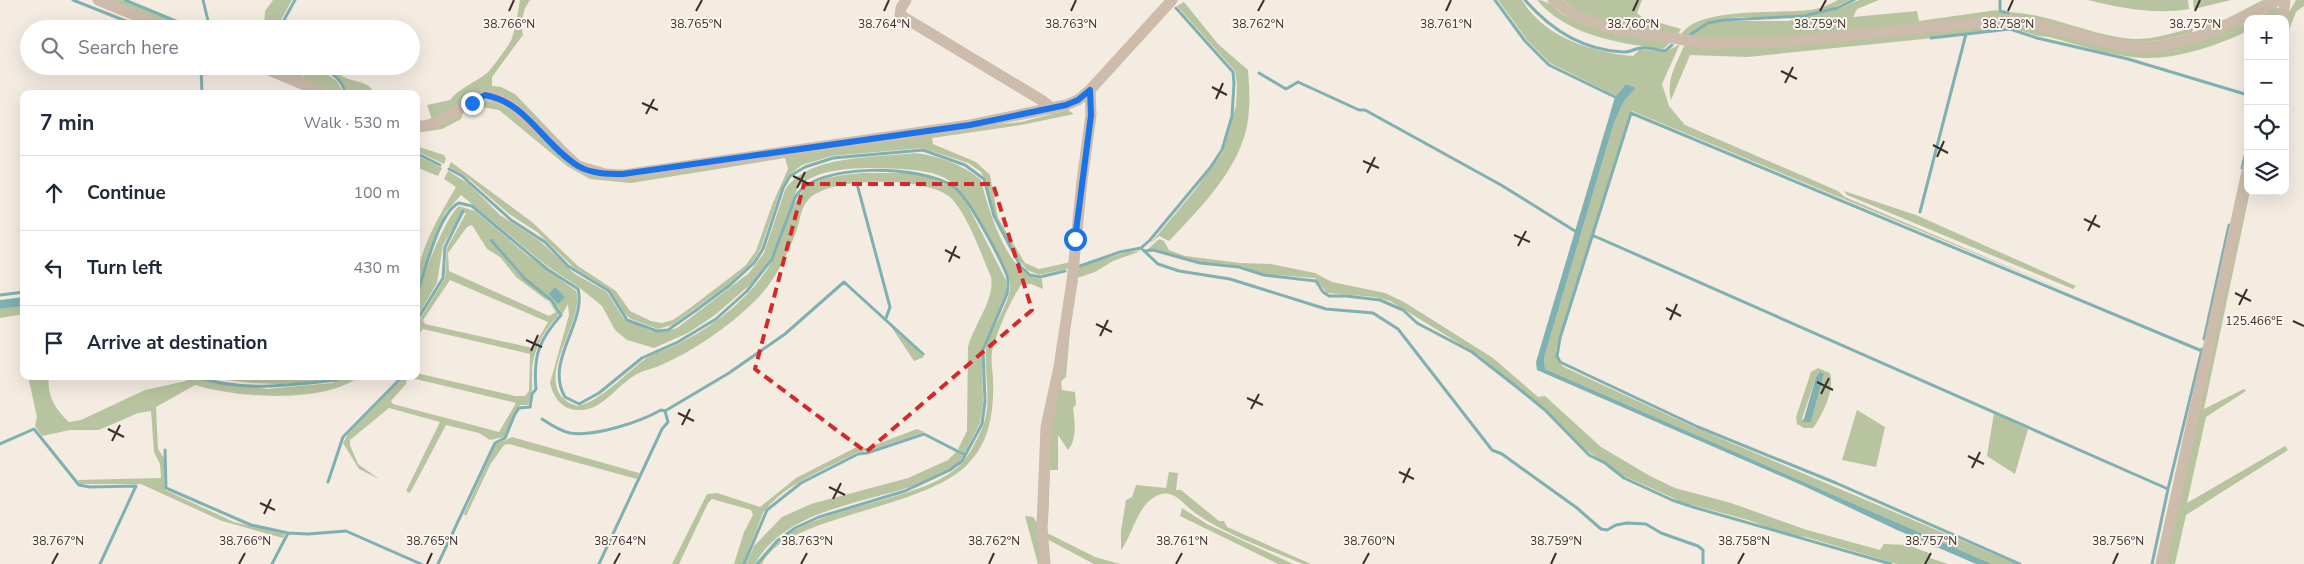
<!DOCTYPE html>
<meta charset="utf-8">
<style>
body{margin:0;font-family:"Nunito Sans",sans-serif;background:#f6f6f7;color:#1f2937}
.controls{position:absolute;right:15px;top:15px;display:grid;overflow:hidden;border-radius:10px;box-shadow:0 5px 20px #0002}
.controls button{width:45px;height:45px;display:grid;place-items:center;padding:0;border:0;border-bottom:1px solid #e0e1e3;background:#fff;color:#1f2937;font:25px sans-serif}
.stop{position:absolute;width:15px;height:15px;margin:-11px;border:4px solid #1a73e8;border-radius:50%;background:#fff}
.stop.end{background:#1a73e8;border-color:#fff;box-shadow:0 1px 5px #0008}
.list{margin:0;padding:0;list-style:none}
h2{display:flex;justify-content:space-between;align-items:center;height:65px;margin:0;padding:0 20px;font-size:21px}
h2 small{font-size:16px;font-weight:400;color:#747a83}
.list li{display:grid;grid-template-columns:32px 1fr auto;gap:15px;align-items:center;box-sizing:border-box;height:75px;padding:0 20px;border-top:1px solid #e0e1e3}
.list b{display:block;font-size:19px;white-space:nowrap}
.list em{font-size:16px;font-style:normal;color:#747a83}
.icon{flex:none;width:28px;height:28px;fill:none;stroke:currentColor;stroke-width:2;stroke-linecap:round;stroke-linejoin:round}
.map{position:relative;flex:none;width:2304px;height:564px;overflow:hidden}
.search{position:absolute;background:#fff;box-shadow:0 5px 20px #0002;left:20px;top:20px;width:400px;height:55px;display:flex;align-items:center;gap:12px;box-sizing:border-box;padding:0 18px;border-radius:28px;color:#747a83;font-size:19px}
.panel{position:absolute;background:#fff;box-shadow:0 5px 20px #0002;left:20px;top:90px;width:400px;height:290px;border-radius:10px}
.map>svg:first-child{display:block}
.green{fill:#b8c4a0;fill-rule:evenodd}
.water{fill:#7fb0b2}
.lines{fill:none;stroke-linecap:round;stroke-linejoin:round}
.stream{stroke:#7fb0b2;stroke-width:3}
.minor{stroke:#cdbbac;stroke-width:11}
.route{stroke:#1a73e8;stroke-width:6}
.marked{fill:none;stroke:#d62828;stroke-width:4;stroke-dasharray:10 6;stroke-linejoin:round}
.ticks{fill:none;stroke:#3b302b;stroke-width:2}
.ticks-label{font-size:12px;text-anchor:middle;fill:#3b302b;stroke:#fbf5ee;stroke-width:4;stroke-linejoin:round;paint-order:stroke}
</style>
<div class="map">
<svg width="2304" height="564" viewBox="0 0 2304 564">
<rect width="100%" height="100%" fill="#f4ebe1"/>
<path class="green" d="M 110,0 L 122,0 L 192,29 L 181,29 Z
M 273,0 L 292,0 L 276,29 L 264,29 L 265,11 Z
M 520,0 L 530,0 L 525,8 L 521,23 L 523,35 L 492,77 L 492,86 L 501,87 L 515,94 L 585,167 L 499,94 L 432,120 L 427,105 L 450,100 C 460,87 475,83 487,73 C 491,70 512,41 512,38 C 516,26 518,12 520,0 Z
M 1498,0 L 1522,0 C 1545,38 1592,52 1633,56 L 1640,49 L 1665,52 L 1680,44 L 1662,84 L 1669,106 L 1685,125 L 1838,191 L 1845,197 L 2070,293 L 1632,111 L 1630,112 L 1556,350 L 1558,362 L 1564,367 L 1696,428 L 2017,564 L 1992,564 L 1545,369 L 1544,358 L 1614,123 L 1624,101 L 1636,88 L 1626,84 L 1616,96 L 1550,63 L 1527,40 Z
M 1537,0 C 1549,0 1555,10 1566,16 C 1597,33 1636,36 1670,43 L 1663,49 C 1618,43 1568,36 1537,0 Z
M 1563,0 L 1642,0 L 1637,13 L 1643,18 L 1681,29 L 1676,37 L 1587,18 Z
M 1838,0 L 1850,0 C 1831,10 1808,16 1787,17 C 1753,19 1723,11 1694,32 L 1709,24 L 1725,21 L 1788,21 L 1838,9 L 1859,0 L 1879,0 L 1857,9 L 1853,17 L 1917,11 L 1919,21 L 1997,10 L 1999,12 C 2044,10 2086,35 2132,39 C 2152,40 2173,33 2193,28 L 2192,33 L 2163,40 L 2129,43 L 2041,22 L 1744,40 L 1680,37 C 1692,6 1781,14 1809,10 C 1819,9 1829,5 1838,0 Z
M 2088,0 L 2188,0 L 2189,9 C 2156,15 2120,8 2088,0 Z
M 2193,0 L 2231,0 L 2194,9 Z
M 2263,0 L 2272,0 L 2201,30 L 2198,27 L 2226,19 Z
M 2296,0 L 2304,0 L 2304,6 L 2296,12 L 2285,40 L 2285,19 Z
M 1184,2 L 1218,44 L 1248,70 C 1249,83 1250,96 1249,109 C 1247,162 1204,204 1169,241 L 1159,236 L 1150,244 L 1195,190 L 1223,152 L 1236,105 L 1237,84 L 1235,71 L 1177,6 Z
M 2275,7 L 2281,9 L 2280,19 L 2255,19 Z
M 2248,22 L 2248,31 C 2213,47 2171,62 2132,57 C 2104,54 2076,44 2049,37 L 2038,36 L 2009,27 L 1924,39 L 1747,57 L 1690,55 L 1671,100 C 1666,79 1676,65 1684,46 L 1686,45 L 1994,24 L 2026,26 L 2123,49 L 2211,36 Z
M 272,66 L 280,66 L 305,77 L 291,66 L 315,66 L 337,81 L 343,92 L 338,94 Z
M 319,66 C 331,66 338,75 348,79 C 359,82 369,82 375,94 L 345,94 C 345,79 331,72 319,66 Z
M 484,101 C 510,99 568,156 590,174 L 1021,122 L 1068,110 L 1074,114 L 1021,125 L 932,138 L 933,144 L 976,162 L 990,175 L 998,218 L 1025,263 L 1039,269 L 1071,262 L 1070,268 L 1039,275 L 1027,270 L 1014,254 L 1001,228 L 991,207 L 984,178 L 981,172 L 968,163 L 922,148 L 832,156 L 802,165 L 789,175 L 780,192 L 761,248 L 752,263 L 729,284 L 672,325 L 658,329 L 631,319 L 625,314 L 610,290 L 573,267 L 537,232 L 509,214 L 470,180 L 449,167 L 451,162 L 532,222 L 578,266 L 616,291 L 630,311 L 651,321 L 662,323 L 673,320 L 690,308 L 745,266 L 756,251 L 772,205 L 788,169 L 785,158 L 631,183 L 590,179 L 567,166 L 499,110 L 482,107 L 470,114 L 472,108 Z
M 463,113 L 461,119 L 442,129 L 416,133 L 416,130 L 442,125 Z
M 416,146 L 444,155 L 446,159 L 444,164 L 416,151 Z
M 915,153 C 939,156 962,164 981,180 C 988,208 1008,278 1042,279 L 1043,289 L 1031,284 L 1021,285 C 1009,303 998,329 992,351 C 991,359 992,369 993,377 C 994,410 991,441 967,465 C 922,510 783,516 762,564 L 758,564 C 788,505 911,508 958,467 C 967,459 974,445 979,435 C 994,408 984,379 986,350 C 987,334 1009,307 1010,287 C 1011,272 998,255 991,242 C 956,176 954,170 877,168 C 851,168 817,169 798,187 L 775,248 L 770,259 L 752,283 L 715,315 L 688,333 L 654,348 L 627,340 L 615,330 L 602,306 L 580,288 L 547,266 L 461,195 L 445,213 L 416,290 C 416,254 438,218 456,187 L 444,179 L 448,171 L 469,184 L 500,215 L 540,241 L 575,274 L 607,292 L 624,319 L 651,331 L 664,332 L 677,328 L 749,273 L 764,253 L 785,190 C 808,154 876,158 915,153 Z
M 416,155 L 442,168 L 438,176 L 416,167 Z
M 862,173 L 909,173 L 931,178 L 951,186 L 964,198 L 1006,280 L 1006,294 L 982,352 L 983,403 L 980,423 L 964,454 L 958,449 L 967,431 L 968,347 C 974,324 995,300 991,277 C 981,254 969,218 952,199 C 930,176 828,176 808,200 C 800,209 800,222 796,232 C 787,256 774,282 756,300 C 727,328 695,350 659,366 C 652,369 644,370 637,374 C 619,383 603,410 581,410 C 563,411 554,399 550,383 L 569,315 L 568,304 L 562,315 L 559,308 L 524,276 L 490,238 L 489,239 L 520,276 L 544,296 L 558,312 L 558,316 C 544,330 533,351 532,371 C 532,384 533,394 528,405 L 520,405 L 504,437 L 490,440 L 479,433 L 446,425 L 410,493 L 406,491 L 440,422 L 389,408 L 350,440 L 350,445 L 358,464 L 379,479 L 359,469 L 343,443 L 348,434 L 400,381 L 402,376 L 416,376 L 416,373 L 515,396 L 525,396 L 529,391 L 530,354 L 423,329 L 416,338 L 416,326 L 445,278 L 447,248 L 466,213 L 462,213 L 443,245 L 437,283 L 416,319 C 416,313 415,305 417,299 C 422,278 444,219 459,206 L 475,211 L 527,255 L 576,291 C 587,322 524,388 577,406 C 600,402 626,373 645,359 C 655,352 669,349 680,343 C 714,326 747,300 768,268 C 782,247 790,199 807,187 C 822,176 844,175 862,173 ZM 472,225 L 487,249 L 500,257 L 516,277 L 549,302 L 556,312 L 549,316 L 449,271 L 448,253 L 467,227 ZM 450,280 L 548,322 L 533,348 L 425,324 L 423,320 ZM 407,377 L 516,403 L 499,432 L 393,404 L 391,401 L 406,384 Z
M 1844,191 L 1916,215 L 2076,286 L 2073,289 L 1847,195 Z
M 2248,191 L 2250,191 L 2204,409 L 2244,389 L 2246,391 L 2206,417 L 2187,503 L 2285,446 L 2288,450 L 2186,515 L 2175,564 L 2163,564 Z
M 1159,239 L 1164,241 L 1169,250 L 1185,256 L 1240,263 L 1271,264 L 1315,273 L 1332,282 L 1385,293 L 1404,302 L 1493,358 L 1538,397 L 1545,396 L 1601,447 L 1650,476 L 1675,488 L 1731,503 L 1807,530 L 1880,550 L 1884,544 L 1907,545 L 1929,553 L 1930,558 L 1948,564 L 1897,564 L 1806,537 L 1789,535 L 1748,520 L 1682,502 L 1624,476 L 1586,450 L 1547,411 L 1480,356 L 1390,301 L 1375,297 L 1327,293 L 1315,278 L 1263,274 L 1242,266 L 1203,262 L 1148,249 Z
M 1141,251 L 1113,261 L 1095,272 L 1074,279 L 1075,268 L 1127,252 Z
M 1078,280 L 1070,330 L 1066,377 L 1061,381 L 1062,390 L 1075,392 L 1076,405 L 1073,408 C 1075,423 1077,439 1068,450 L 1058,435 L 1058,470 L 1050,470 L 1048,524 L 1045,522 L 1050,425 L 1073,281 Z
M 24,306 L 24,314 L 0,318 L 0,309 Z
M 886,319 L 924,357 L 914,361 Z
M 1818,368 L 1830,373 C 1835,389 1823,414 1813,428 L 1804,428 L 1797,424 L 1796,417 L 1811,372 ZM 1824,374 L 1811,422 L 1802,419 L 1816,377 Z
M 28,376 L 49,376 C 46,395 56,410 69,422 L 81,420 L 145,390 L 186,381 L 185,376 L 267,389 L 332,383 L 346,376 L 360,376 C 325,404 237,398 195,385 L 156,407 L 158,449 L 164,458 L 165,490 L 234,522 L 285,534 L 283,538 L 222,521 L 141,484 L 80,484 L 78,480 L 161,478 L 160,464 L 154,452 L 151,411 L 138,413 L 99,430 L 70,430 L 42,436 L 35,426 L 37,417 Z
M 207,376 L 336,376 C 302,388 242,385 207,376 Z
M 1857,410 L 1885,427 L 1876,467 L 1842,460 Z
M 1994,413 L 2028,429 L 2015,474 L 1987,456 Z
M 917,429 L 924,432 L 868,451 L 858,452 C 826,469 784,484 763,513 L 743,564 L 734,564 L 744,532 L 753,515 L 751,510 L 712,499 L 708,503 L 679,564 L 672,564 L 707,494 L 717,493 L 760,507 L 796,478 L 857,447 L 867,448 Z
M 512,437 L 639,473 L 637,479 L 509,444 L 504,445 L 490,465 L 466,516 L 464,514 L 496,444 Z
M 956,452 L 963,456 C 957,468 942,475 930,480 C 874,503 787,506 755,564 L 746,564 L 754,546 L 782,517 L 811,504 L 908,478 L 948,460 Z
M 1169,472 L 1178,473 L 1176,490 L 1181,490 L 1219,521 L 1224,521 L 1227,527 L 1311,564 L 1303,564 C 1267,549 1227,535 1195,513 C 1183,504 1173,487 1156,496 C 1137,506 1133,534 1121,550 L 1121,531 L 1126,500 L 1132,497 L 1136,485 L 1166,488 Z
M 1182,508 L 1207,524 L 1293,564 L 1278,564 L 1180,516 Z
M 1025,516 L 1033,517 L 1038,524 L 1041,564 L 1038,564 Z
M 1045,532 L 1095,557 L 1120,564 L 1094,564 L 1045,538 Z"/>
<path class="water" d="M 1626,84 L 1636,88 L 1624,101 L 1614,123 L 1544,358 L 1545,369 L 1992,564 L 1976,564 L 1897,530 L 1806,487 L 1537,370 L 1536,362 L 1615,97 Z
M 555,287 L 565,297 L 558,304 L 549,294 Z
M 24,297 L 24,306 L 0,309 L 0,300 Z
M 1820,372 L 1824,374 L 1811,422 L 1803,422 L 1816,377 Z"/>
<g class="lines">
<path class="stream" d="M 73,0 L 146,29
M 125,0 L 195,29
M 203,0 L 210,29
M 1495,0 L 1525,41 L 1549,65 L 1615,97
M 1525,0 C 1551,30 1583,50 1623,52 C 1630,53 1635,48 1641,48 C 1648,47 1657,50 1665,51 L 1672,45
M 2000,0 L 2000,11 L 2008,13
M 279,29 L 295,0
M 1691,34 L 1708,23 L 1724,20 L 1804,16 L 1837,8 L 1854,0
M 1931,38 L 2010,29 L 2037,38 L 2128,59 L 2248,95
M 201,66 L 202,94
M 318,66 C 331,73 342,78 345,93
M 1259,73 L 1286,89 L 1298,82 L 1359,110 L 1365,110 L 1501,185 L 1575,231
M 416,153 L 440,165
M 2242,168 L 2248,144
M 449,169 L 462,176 L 511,220 L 545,242 L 568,266 L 609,291 L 627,320 L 657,331 L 668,330 L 695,311 L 730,285 L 754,263 L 763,249 L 783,188 L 790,176 L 805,167 L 833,158 L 923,150 L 965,165 L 984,179 L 994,216 L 1021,267 L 1030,275 L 1040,277 L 1065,271
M 857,184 L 890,307 L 886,318
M 1920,212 L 1966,34
M 1592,235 L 2168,489 L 2152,564
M 1141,248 L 1158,264 L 1179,271 L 1230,279 L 1326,309 L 1373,313 L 1398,329 L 1492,450 L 1502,454 L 1577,508 L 1601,529 L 1607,530 L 1616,525 L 1627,523 L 1646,524 L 1661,533 L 1698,546 L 1703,550 L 1703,564
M 1145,251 L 1153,250 L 1200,263 L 1239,267 L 1264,275 L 1316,281 L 1323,292 L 1329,296 L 1346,296 L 1380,300 L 1403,310 L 1417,323 L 1472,352 L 1518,388 L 1545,410 L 1589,455 L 1605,463 L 1624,478 L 1672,500 L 1693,507 L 1891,564
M 1080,266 L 1120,252 L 1141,248 L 1150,240 L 1210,168 L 1222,150 L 1232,116 L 1234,83 L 1233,72 L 1176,8
M 0,295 L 24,292
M 416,296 C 425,274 438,212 459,203 L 472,206 L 547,269 L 578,289 C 587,322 544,362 565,397 L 579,404 L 599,393 L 642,358 L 678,342 L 716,319 L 747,291 L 772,259 L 795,198 C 813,161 924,165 954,187 C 968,196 1000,258 1007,275 C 1009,281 1008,287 1007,294 L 983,350 L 985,401 L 982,424 L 962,461 L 950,470 L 905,491 L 819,517 L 795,528 L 777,541 L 757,564
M 416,322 L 443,278 L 445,247 L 463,211
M 2204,339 L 2229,225
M 201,378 C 244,392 292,385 336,380 L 341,376
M 665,411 L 729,373 L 785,334 L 844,282 L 923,354
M 542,419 C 551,425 560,431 570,433 C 594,437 640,422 661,410 L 665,411 L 668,422 L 662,429 L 599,564
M 0,444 L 34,429 L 79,485 L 90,487 L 136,486 L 100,564
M 165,450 L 166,488 L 251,525 L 288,533 L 308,534 L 346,531 L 421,564
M 328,482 L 343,437 L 399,380 L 400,376
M 2168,489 L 2202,349
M 272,564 L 288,533
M 438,564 L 495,443 L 505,438 L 515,414 L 519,408 L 530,407 L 532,394 L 536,389 C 533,356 539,340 561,315 L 551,300 L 524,278 L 491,240
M 744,564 L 767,510 L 801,483 L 858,454 L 867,453 L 924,434 L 965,455
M 2020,564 L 1836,483 L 1698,427 L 1560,362 L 1557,356 L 1560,338 L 1631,113 L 2202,351"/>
<path class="minor" d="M 98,0 L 168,29
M 906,0 L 901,8 L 900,15 L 1043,101 L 1053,109
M 1553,0 L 1573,14 L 1605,27 L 1704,43 L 1781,42 L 2008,20 C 2048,24 2086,40 2127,46 C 2177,53 2235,22 2278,0
M 2283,19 L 2285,0
M 259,66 L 326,94
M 416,126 C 443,128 471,95 487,95 C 495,96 502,100 509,103 L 578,166 L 605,174 L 623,175 L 970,125 L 1066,105 L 1078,100 L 1090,90 L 1172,0
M 1045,564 L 1042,527 L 1046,427 L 1059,367 L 1072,281 L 1082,181 L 1091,115 L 1090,90
M 2161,564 L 2248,167"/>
</g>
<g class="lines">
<path class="route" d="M 472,103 L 485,95 C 526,102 544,145 578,166 C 592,174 608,174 623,174 L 970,125 L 1066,105 L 1078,100 L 1090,90 L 1091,115 L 1075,239"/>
</g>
<path class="marked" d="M 804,184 L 993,184 L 1032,310 L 866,452 L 755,369 Z"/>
<path class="ticks" d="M 509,11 L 514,0M 696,11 L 702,0M 884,11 L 889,0M 1071,11 L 1076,0M 1258,11 L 1264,0M 1446,11 L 1451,0M 1633,11 L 1638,0M 1820,11 L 1826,0M 2008,11 L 2013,0M 2195,11 L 2200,0M 1781,71 L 1797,79M 1785,83 L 1793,67M 1212,87 L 1227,95M 1216,99 L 1223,83M 642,103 L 658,110M 646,114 L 654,99M 1933,145 L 1948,153M 1937,157 L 1944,141M 1363,161 L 1379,168M 1367,173 L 1375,157M 793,176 L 809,184M 797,188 L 805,172M 2084,219 L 2100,227M 2088,231 L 2096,215M 1514,235 L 1530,242M 1518,246 L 1526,231M 945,250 L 960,258M 949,262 L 956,246M 2235,293 L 2251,301M 2239,305 L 2247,289M 1666,308 L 1681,316M 1670,320 L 1677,304M 2293,321 L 2304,326M 1096,324 L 1112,332M 1100,336 L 1108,320M 526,340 L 542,347M 531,351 L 538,335M 1817,382 L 1833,390M 1821,394 L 1829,378M 1247,398 L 1263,405M 1251,409 L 1259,394M 678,413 L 694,421M 682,425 L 690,409M 108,429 L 124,437M 112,441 L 120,425M 1968,456 L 1984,464M 1972,468 L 1980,452M 1399,472 L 1414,479M 1403,483 L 1410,468M 829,487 L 845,495M 833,499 L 841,483M 260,503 L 275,510M 264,514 L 271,499M 52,564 L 58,553M 239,564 L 245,553M 427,564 L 432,553M 614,564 L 620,553M 801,564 L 807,553M 989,564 L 994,553M 1176,564 L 1182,553M 1363,564 L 1369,553M 1551,564 L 1556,553M 1738,564 L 1744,553M 1925,564 L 1931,553M 2113,564 L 2118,553"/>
<g class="ticks-label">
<text x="509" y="28">38.766°N</text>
<text x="696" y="28">38.765°N</text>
<text x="884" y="28">38.764°N</text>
<text x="1071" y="28">38.763°N</text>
<text x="1258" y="28">38.762°N</text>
<text x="1446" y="28">38.761°N</text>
<text x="1633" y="28">38.760°N</text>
<text x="2195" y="28">38.757°N</text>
<text x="1820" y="28">38.759°N</text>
<text x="2008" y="28">38.758°N</text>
<text x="2254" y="325">125.466°E</text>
<text x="58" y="545">38.767°N</text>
<text x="245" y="545">38.766°N</text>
<text x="432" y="545">38.765°N</text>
<text x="620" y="545">38.764°N</text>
<text x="807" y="545">38.763°N</text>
<text x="994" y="545">38.762°N</text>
<text x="1182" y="545">38.761°N</text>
<text x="1369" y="545">38.760°N</text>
<text x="1556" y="545">38.759°N</text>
<text x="1744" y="545">38.758°N</text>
<text x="1931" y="545">38.757°N</text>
<text x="2118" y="545">38.756°N</text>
</g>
</svg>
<div class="controls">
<button>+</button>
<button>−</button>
<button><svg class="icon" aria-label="locate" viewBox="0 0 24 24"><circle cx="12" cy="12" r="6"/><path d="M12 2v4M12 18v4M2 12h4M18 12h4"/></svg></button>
<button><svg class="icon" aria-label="layers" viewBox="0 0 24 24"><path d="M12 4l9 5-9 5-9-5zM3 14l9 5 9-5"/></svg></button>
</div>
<div class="stop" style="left:1075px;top:239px"></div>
<div class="stop end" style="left:472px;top:103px"></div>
<div class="search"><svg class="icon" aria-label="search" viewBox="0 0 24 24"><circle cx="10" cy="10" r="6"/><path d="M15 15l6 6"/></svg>Search here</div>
<section class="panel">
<h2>7 min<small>Walk · 530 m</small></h2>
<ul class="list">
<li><svg class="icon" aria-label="ahead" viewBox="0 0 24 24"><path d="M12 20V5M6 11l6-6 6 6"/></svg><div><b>Continue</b></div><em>100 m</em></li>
<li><svg class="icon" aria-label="left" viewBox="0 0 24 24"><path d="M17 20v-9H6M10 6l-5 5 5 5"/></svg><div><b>Turn left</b></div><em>430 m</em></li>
<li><svg class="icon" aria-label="arrive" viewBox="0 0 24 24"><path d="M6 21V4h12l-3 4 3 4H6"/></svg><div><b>Arrive at destination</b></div></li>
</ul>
</section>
</div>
